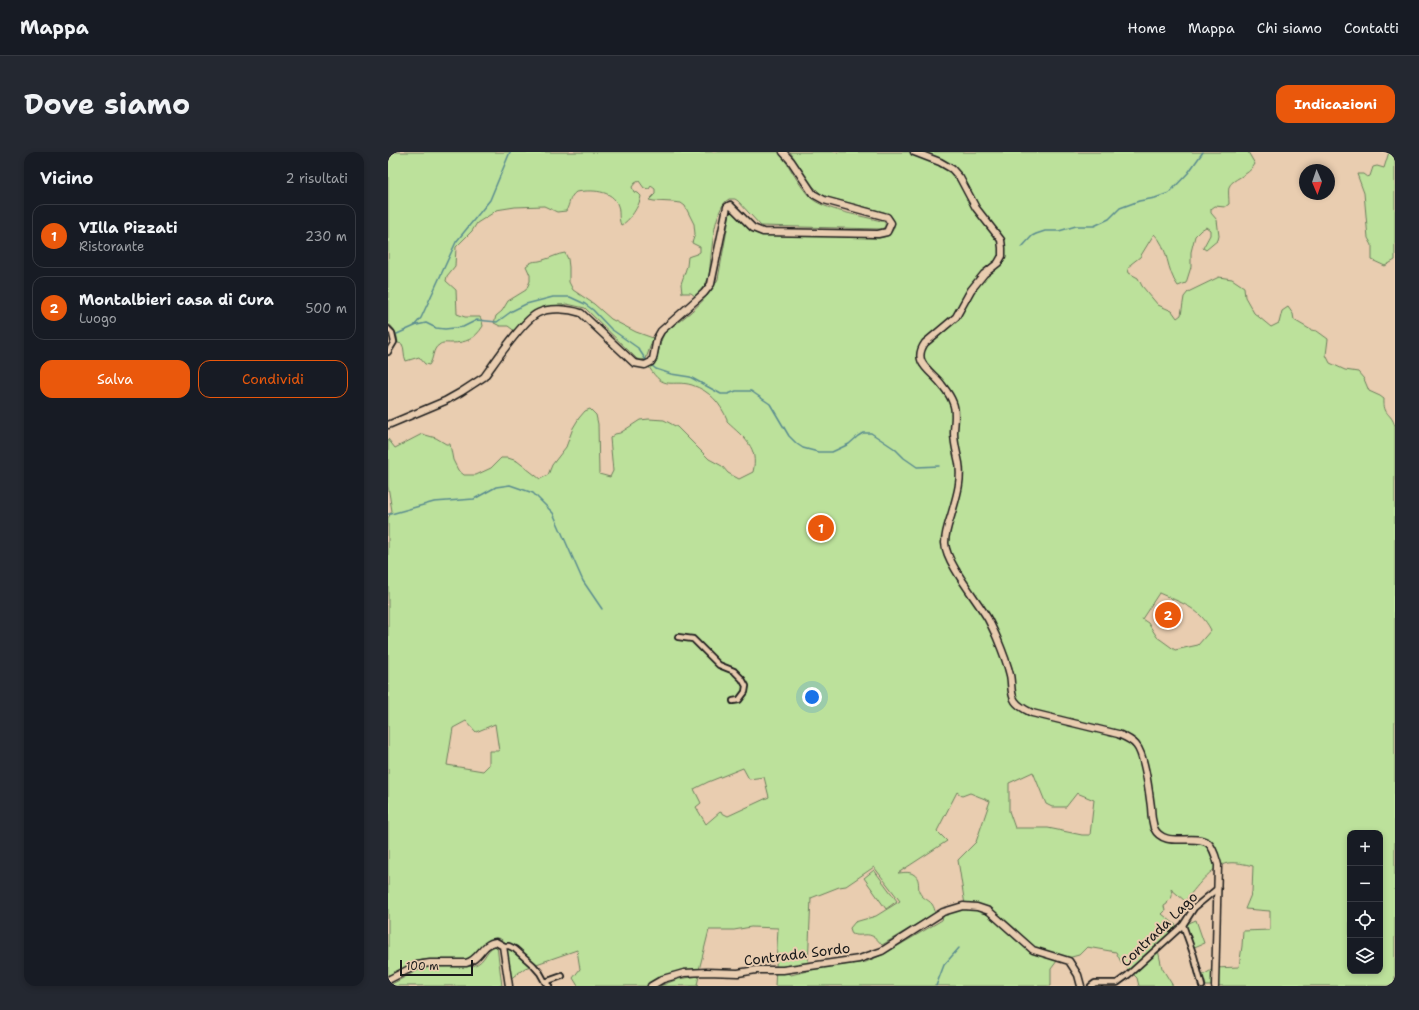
<!DOCTYPE html>
<html lang="it">
<meta charset="utf-8">
<style>
body{margin:0;font-family:"Shantell Sans",sans-serif;background:#242831;color:#f1f3f6}
.controls{position:absolute;right:12px;bottom:12px;display:grid;overflow:hidden;border-radius:8px;box-shadow:0 2px 6px #0003}
.controls button{width:36px;height:36px;display:grid;place-items:center;padding:0;border:0;border-bottom:1px solid #363941;background:#171b24;color:#f1f3f6;font:20px sans-serif}
.compass{position:absolute;left:911px;top:12px;width:36px;height:36px;border-radius:50%;background:#171b24;box-shadow:0 2px 6px #0003;rotate:178deg}
.scale{position:absolute;left:12px;bottom:10px;width:73px;box-sizing:border-box;padding-left:4px;border:2px solid #1c1c1c;border-top:0;font-size:11px;line-height:14px;white-space:nowrap;color:#1c1c1c;-webkit-text-stroke:3px #e9cdb0;paint-order:stroke}
.you{position:absolute;left:424px;top:545px;width:14px;height:14px;margin:-10px;border:3px solid #fff;border-radius:50%;background:#1a73e8;box-shadow:0 0 0 6px #1a73e833}
.badge{display:grid;place-items:center;width:26px;height:26px;border-radius:50%;background:#ea580c;color:#fff;font-size:13px;font-weight:700}
.pin{position:absolute;translate:-50% -50%;border:2px solid #fff;box-shadow:0 1px 4px #0006}
.list{margin:0;padding:0;list-style:none}
h2{display:flex;justify-content:space-between;align-items:center;height:52px;margin:0;padding:0 16px;font-size:17px}
h2 small{font-size:13px;font-weight:400;color:#9ea1a6}
.list li{display:grid;grid-template-columns:26px 1fr auto;gap:12px;align-items:center;box-sizing:border-box;height:64px;margin:0 8px 8px;padding:0 8px;border:1px solid #363941;border-radius:12px}
.list b{display:block;font-size:15px;white-space:nowrap}
.list p{margin:0;font-size:13px;white-space:nowrap;color:#9ea1a6}
.list em{font-size:13px;font-style:normal;color:#9ea1a6}
.actions{display:flex;gap:8px;padding:12px 16px}
.actions a{flex:1;padding:9px 0;border:1px solid #ea580c;border-radius:12px;text-align:center;font-size:14px;color:#ea580c}
.actions .main{background:#ea580c;color:#fff}
.icon{flex:none;width:22px;height:22px;fill:none;stroke:currentColor;stroke-width:2;stroke-linecap:round;stroke-linejoin:round}
.map{position:relative;flex:none;width:1007px;height:834px;overflow:hidden;border-radius:12px}
header{display:flex;align-items:center;gap:24px;box-sizing:border-box;height:56px;padding:0 20px;background:#171b24;border-bottom:1px solid #363941}
header strong{font-size:19px}
nav{display:flex;gap:22px;margin-inline-start:auto;font-size:14px}
.intro{display:flex;align-items:center;justify-content:space-between;box-sizing:border-box;height:96px;padding:0 24px}
h1{margin:0;font-size:28px}
.button{padding:10px 18px;border-radius:12px;background:#ea580c;color:#fff;font-size:14px;font-weight:700}
main{display:flex;gap:24px;padding:0 24px}
aside{flex:1;background:#171b24;border-radius:12px;box-shadow:0 2px 6px #0003}
.map>svg:first-child{display:block}
.green{fill:#bce19b;stroke:#6c7e5c;fill-rule:evenodd}
.lines{fill:none;stroke-linecap:round;stroke-linejoin:round}
.stream{stroke:#5a8c8f;stroke-width:1.5}
.street-casing{stroke:#1c1c1c;stroke-width:8}
.secondary-casing{stroke:#1c1c1c;stroke-width:9}
.street{stroke:#e9cdb0;stroke-width:4.5}
.secondary{stroke:#e9cdb0;stroke-width:6}
.labels{text-anchor:middle;stroke-width:4;stroke-linejoin:round;paint-order:stroke}
.street-label{font-size:14px;fill:#1c1c1c;stroke:#e9cdb0}
</style>
<header>
<strong>Mappa</strong>
<nav><a>Home</a><a>Mappa</a><a>Chi siamo</a><a>Contatti</a></nav>
</header>
<div class="intro"><h1>Dove siamo</h1><a class="button">Indicazioni</a></div>
<main>
<aside>
<h2>Vicino<small>2 risultati</small></h2>
<ul class="list">
<li><span class="badge">1</span><div><b>VIlla Pizzati</b><p>Ristorante</p></div><em>230 m</em></li>
<li><span class="badge">2</span><div><b>Montalbieri casa di Cura</b><p>Luogo</p></div><em>500 m</em></li>
</ul>
<div class="actions"><a class="main">Salva</a><a>Condividi</a></div>
</aside>
<div class="map">
<svg width="1007" height="834" viewBox="0 0 1007 834">
<rect width="100%" height="100%" fill="#e9cdb0"/>
<filter id="ink" filterUnits="userSpaceOnUse"><feTurbulence type="fractalNoise" baseFrequency=".025" numOctaves="2"/><feDisplacementMap in="SourceGraphic" scale="8" xChannelSelector="R" yChannelSelector="G"/><feConvolveMatrix kernelMatrix="1 2 1 2 8 2 1 2 1" color-interpolation-filters="sRGB"/></filter>
<g filter="url(#ink)">
<path class="green" d="M 0,0 L 391,0 C 402,14 410,33 423,46 C 436,58 475,64 493,69 L 497,70 C 498,74 496,76 493,77 L 373,74 L 350,49 L 347,47 L 341,47 C 325,55 323,107 321,125 L 317,133 L 307,144 L 303,141 L 294,141 L 293,132 L 299,114 L 300,105 C 304,103 308,103 312,100 L 312,95 L 304,91 L 307,82 L 306,72 L 297,54 L 293,51 L 284,50 L 266,49 L 261,48 L 267,42 L 267,37 L 263,34 L 261,37 L 256,36 L 251,29 L 247,31 L 244,35 L 246,40 L 250,41 L 253,44 C 252,53 241,70 233,73 C 230,66 232,60 230,54 C 225,37 202,38 188,40 C 181,45 182,52 178,59 L 169,60 L 156,54 L 127,55 L 108,58 L 105,61 L 89,71 L 84,79 L 68,95 L 67,114 L 59,124 L 58,129 L 68,138 L 69,162 L 77,165 L 92,165 L 94,169 L 95,174 C 87,187 78,191 63,191 C 59,191 54,190 51,193 C 44,197 46,207 41,213 L 37,212 L 31,205 L 18,209 C 15,203 17,197 14,192 L 10,191 C 9,182 7,177 0,171 Z
M 402,0 L 860,0 L 867,12 C 861,24 843,27 841,35 C 840,40 841,46 841,52 L 837,55 L 827,54 L 823,57 L 823,61 L 829,68 L 831,84 L 830,88 L 818,98 L 815,96 L 822,83 L 822,78 L 818,75 L 813,78 L 807,84 L 803,100 L 803,115 L 798,131 L 790,134 C 778,119 781,95 766,82 L 752,105 L 743,112 L 740,117 L 741,121 L 750,126 L 754,134 L 770,153 L 784,159 L 789,166 L 793,163 L 796,145 L 800,140 L 831,125 L 844,127 L 856,135 L 857,145 L 866,161 L 883,175 L 891,171 L 894,159 L 900,155 L 905,162 L 906,168 L 923,178 L 929,179 L 940,187 L 938,203 L 942,211 L 957,218 L 970,220 L 976,227 L 981,239 L 992,244 L 996,247 C 995,264 1003,260 1007,274 L 1007,834 L 818,834 L 815,823 L 827,816 L 851,815 L 854,794 L 855,779 L 882,778 L 882,759 L 857,757 L 864,740 L 865,714 C 857,712 848,710 840,711 C 823,714 807,737 797,749 L 783,737 C 784,742 786,745 780,749 L 779,752 L 776,754 L 777,759 L 774,762 L 789,774 L 743,820 L 733,810 L 728,800 L 699,795 L 691,803 L 669,809 L 663,817 L 663,834 L 387,834 L 390,776 L 363,775 L 346,778 L 321,778 L 311,818 L 291,819 L 273,825 L 259,834 L 190,834 L 185,826 L 192,817 L 189,798 L 137,816 L 122,827 L 117,790 L 111,786 C 99,789 93,797 86,806 L 72,808 L 34,808 L 0,824 L 0,366 L 4,359 L 0,334 L 0,287 L 7,296 L 34,282 L 48,286 L 58,292 L 62,292 L 65,308 L 70,318 L 76,323 L 88,323 L 103,316 L 113,306 L 120,306 L 129,309 L 152,327 L 160,323 L 164,313 L 178,295 L 185,276 L 191,266 L 197,259 L 202,257 L 208,263 L 210,272 L 211,322 L 222,325 L 225,319 L 222,286 L 227,282 L 232,281 L 252,268 L 261,267 L 276,268 L 289,275 L 321,307 L 334,314 L 340,321 L 351,327 L 365,320 C 371,295 356,286 339,270 L 339,267 C 332,251 322,239 304,233 C 284,227 276,240 261,215 C 272,209 270,192 276,182 C 280,177 288,172 293,168 C 307,157 322,144 330,127 L 343,56 L 365,79 L 370,82 L 490,86 C 508,85 512,68 496,60 L 442,46 L 434,43 L 425,34 ZM 771,441 C 793,451 811,455 823,478 L 810,493 L 787,498 L 769,485 L 760,471 L 754,467 ZM 78,569 L 88,580 L 107,572 L 111,599 L 101,599 L 101,613 L 95,619 L 59,613 L 65,576 ZM 355,616 L 361,627 L 376,625 L 381,645 L 340,664 L 332,660 L 318,672 L 308,655 L 313,651 L 306,637 L 320,630 ZM 645,620 L 658,652 L 664,655 L 678,655 L 689,641 L 706,648 L 702,683 L 694,683 L 660,676 L 627,676 L 621,659 L 621,631 ZM 569,640 L 574,644 L 582,641 L 602,649 L 588,690 L 570,708 L 577,753 L 558,757 L 554,768 L 498,801 L 478,810 L 431,816 L 403,823 L 389,816 L 420,813 L 423,746 L 451,735 L 458,734 L 486,715 L 512,749 L 488,764 L 467,770 L 462,776 L 464,782 C 472,785 478,781 484,784 C 488,785 491,790 494,793 L 547,761 C 547,758 546,755 544,752 C 540,747 533,746 531,739 C 530,732 532,726 525,722 C 520,719 514,721 510,721 L 559,689 L 549,679 ZM 962,681 L 992,681 L 992,819 L 962,819 Z
M 1001,0 L 1007,0 L 1007,108 L 997,114 L 984,108 L 984,93 L 980,86 L 976,41 L 969,22 L 975,22 L 979,25 L 982,24 L 985,15 L 989,14 L 996,16 Z
M 177,101 L 180,107 L 181,115 L 181,130 L 185,138 L 206,152 L 223,167 L 248,180 L 265,186 L 258,207 L 253,208 L 249,207 L 197,156 L 179,152 L 153,156 L 142,163 L 128,180 L 120,174 L 112,174 L 106,171 L 108,164 L 114,159 L 120,149 L 138,138 L 142,129 L 142,123 L 138,114 C 147,107 146,111 155,108 C 163,106 169,102 177,101 Z
M 486,718 L 509,749 L 498,757 L 476,726 Z
M 808,768 L 816,791 L 804,796 L 796,773 Z
M 107,794 L 109,794 L 114,834 L 0,834 L 36,815 L 85,814 C 99,809 96,799 107,794 Z
M 770,798 L 774,816 L 785,834 L 751,834 L 749,826 L 744,821 Z
M 311,824 L 309,833 L 311,834 L 272,834 L 290,827 Z"/>
<g class="lines">
<path class="stream" d="M 634,95 L 644,84 L 648,82 L 657,79 L 671,79 L 688,74 L 706,74 L 721,67 L 732,56 L 751,49 L 767,46 L 781,41 L 800,21 L 815,0
M 26,174 L 33,166 L 68,90 L 102,48 L 122,0
M 9,182 L 29,173 L 38,171 L 48,176 L 57,177 L 75,175 L 89,168 L 109,170 L 124,159 L 138,152 L 165,145 L 182,145 L 197,152 L 205,158 L 223,177 L 250,196 L 258,208
M 0,185 L 1,185
M 263,213 L 268,217 L 283,222 L 302,225 L 333,242 L 340,242 L 348,239 L 363,239 L 382,252 L 401,284 L 409,292 L 415,296 L 430,300 L 444,300 L 461,292 L 470,284 L 475,281 L 483,281 L 507,297 L 516,306 L 529,315 L 551,314
M 0,362 L 3,362 L 46,350 L 86,347 L 108,335 L 122,333 L 145,341 L 165,361 L 195,429 L 214,457
M 548,834 L 556,813 L 571,796"/>
<defs>
<path id="street" d="M 0,177 L 4,181 L 6,190 L 0,200
M 290,485 L 305,487 L 331,513 L 346,519 L 354,527 L 358,534 L 357,540 L 351,548 L 345,549
M 795,773 L 806,804 L 814,834
M 115,794 L 121,794 L 127,797 L 145,813 L 152,821 L 157,830 L 161,834
M 157,830 L 174,824
M 703,834 L 707,831 L 729,831 L 740,823 L 795,773 L 806,756 L 830,736"/>
<path id="secondary" d="M 526,0 L 552,10 L 564,17 L 572,26 L 588,56 L 613,88 L 614,96 L 614,104 L 610,111 L 596,122 L 583,138 L 568,165 L 537,191 C 523,211 544,219 554,233 C 558,238 563,245 565,251 C 569,260 566,271 566,281 C 566,291 569,301 571,311 C 574,330 568,346 563,364 C 560,373 557,381 557,391 C 558,411 589,448 600,467 C 603,473 606,479 609,486 C 614,498 619,510 622,523 C 624,531 622,542 627,549 C 631,555 638,558 644,561 L 730,582 C 737,585 743,587 748,593 C 757,603 761,640 763,655 C 763,662 764,669 766,676 C 776,697 805,681 820,691 C 826,696 828,706 830,713 L 827,834
M 0,273 L 57,249 L 73,240 L 96,225 C 107,210 135,168 150,161 C 162,155 181,157 193,161 L 246,211 L 257,213 L 263,210 L 265,207 L 269,186 L 273,179 L 316,141 L 323,132 L 339,55 L 342,53 L 365,76 L 375,80 L 490,82 L 499,80 L 503,71 L 499,65 L 436,48 L 425,42 L 403,9 L 395,0
M 0,828 L 29,813 L 42,811 L 78,811 C 92,808 94,791 108,790 L 115,794 L 121,834
M 263,834 L 275,827 L 296,821 L 319,820 L 350,821 L 368,818 L 395,818 L 471,807 L 494,799 L 555,760 L 575,754 L 589,755 L 601,759 L 645,798 L 681,809 L 690,823 L 693,834"/>
</defs>
<use href="#street" class="street-casing"/>
<use href="#secondary" class="secondary-casing"/>
<use href="#street" class="street"/>
<use href="#secondary" class="secondary"/>
</g>
</g>
<g class="labels">
<g class="street-label">
<text transform="translate(771 777) rotate(-44)" y="5">Contrada Lago</text>
<text transform="translate(409 802) rotate(-7)" y="5">Contrada Sordo</text>
</g>
</g>
</svg>
<div class="controls">
<button>+</button>
<button>−</button>
<button><svg class="icon" aria-label="locate" viewBox="0 0 24 24"><circle cx="12" cy="12" r="6"/><path d="M12 2v4M12 18v4M2 12h4M18 12h4"/></svg></button>
<button><svg class="icon" aria-label="layers" viewBox="0 0 24 24"><path d="M12 4l9 5-9 5-9-5zM3 14l9 5 9-5"/></svg></button>
</div>
<svg class="compass" viewBox="-18 -18 36 36"><path d="M0-13l5 13h-10z" fill="#e53935"/><path d="M0 13l5-13h-10z" fill="#9ea1a6"/></svg>
<div class="scale">100 m</div>
<div class="you"></div>
<div class="pin badge" style="left:433px;top:376px">1</div>
<div class="pin badge" style="left:780px;top:463px">2</div>
</div>
</main>
